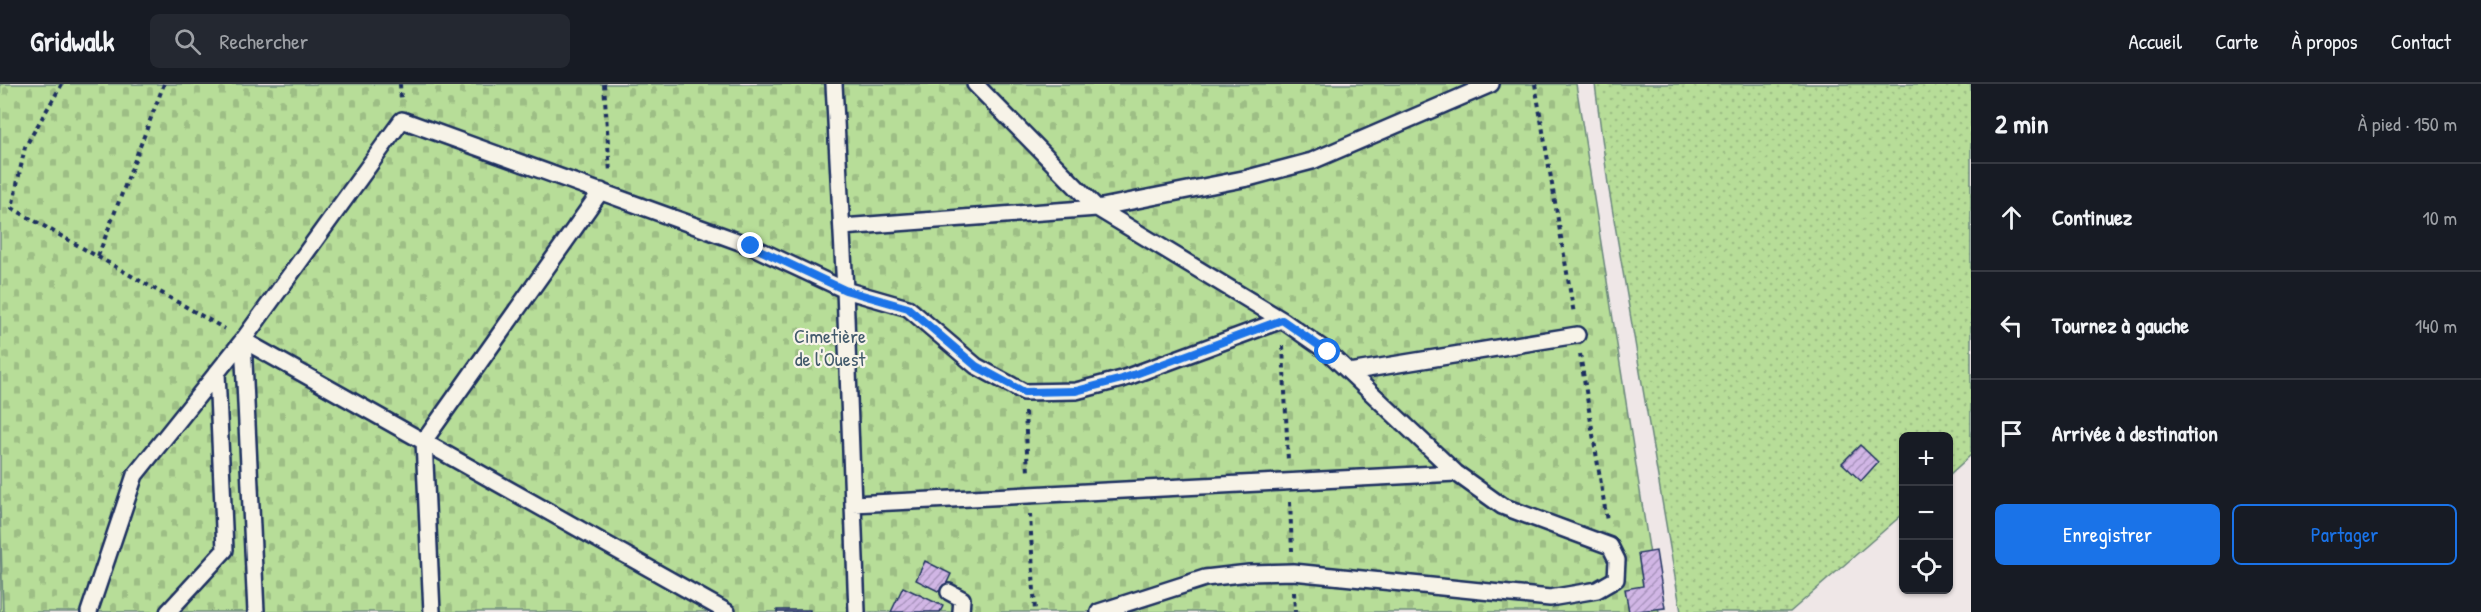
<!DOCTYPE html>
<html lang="fr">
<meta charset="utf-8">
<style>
body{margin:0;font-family:"Patrick Hand",sans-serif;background:#242831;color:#f1f3f6}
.controls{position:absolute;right:18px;bottom:18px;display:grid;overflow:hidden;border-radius:9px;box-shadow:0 2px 4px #0004}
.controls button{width:54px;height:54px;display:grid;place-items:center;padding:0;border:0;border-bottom:2px solid #363941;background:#171b24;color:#f1f3f6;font:30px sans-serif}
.stop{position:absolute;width:18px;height:18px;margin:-14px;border:4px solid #1a73e8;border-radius:50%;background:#fff}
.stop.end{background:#1a73e8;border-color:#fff;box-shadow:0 2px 6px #0008}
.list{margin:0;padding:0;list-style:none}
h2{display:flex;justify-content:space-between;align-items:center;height:78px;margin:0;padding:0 24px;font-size:26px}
h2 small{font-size:20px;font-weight:400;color:#9ea1a6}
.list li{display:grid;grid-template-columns:39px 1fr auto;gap:18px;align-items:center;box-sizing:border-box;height:108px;padding:0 24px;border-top:2px solid #363941}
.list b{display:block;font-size:22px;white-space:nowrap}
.list em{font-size:20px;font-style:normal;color:#9ea1a6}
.actions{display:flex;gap:12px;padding:18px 24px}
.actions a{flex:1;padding:14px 0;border:2px solid #1a73e8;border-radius:9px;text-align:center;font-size:21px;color:#1a73e8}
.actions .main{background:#1a73e8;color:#fff}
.icon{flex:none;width:33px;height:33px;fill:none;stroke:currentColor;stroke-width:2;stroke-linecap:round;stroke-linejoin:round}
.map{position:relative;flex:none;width:1971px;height:528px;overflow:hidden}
header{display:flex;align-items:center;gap:36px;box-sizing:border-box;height:84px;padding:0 30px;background:#171b24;border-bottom:2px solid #363941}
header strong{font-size:28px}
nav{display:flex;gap:33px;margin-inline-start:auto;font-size:21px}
.search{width:420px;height:54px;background:#242831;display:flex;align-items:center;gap:15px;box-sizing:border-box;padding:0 21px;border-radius:9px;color:#9ea1a6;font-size:22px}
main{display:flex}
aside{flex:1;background:#171b24}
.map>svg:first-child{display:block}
.grass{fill:url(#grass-dots);stroke:#69867b;stroke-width:1.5}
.forest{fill:url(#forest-crowns);stroke:#69867b;stroke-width:1.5}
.cemetery{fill:url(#cemetery-stones);stroke:#69867b;stroke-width:1.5}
.building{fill:url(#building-hatch);stroke:#1b2f5e;stroke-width:1.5}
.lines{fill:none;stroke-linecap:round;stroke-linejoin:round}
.lane-casing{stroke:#1b2f5e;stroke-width:20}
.path{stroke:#1b2f5e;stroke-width:4;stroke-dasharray:4.5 4.5;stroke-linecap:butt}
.lane{stroke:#f7f3e8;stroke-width:15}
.route{stroke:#1a73e8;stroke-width:8}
.labels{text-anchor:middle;stroke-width:4.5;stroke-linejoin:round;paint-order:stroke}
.park-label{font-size:20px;fill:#425a6c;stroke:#f7f3e8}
</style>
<header>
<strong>Gridwalk</strong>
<div class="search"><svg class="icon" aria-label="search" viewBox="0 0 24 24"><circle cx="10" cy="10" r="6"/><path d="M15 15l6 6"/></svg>Rechercher</div>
<nav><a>Accueil</a><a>Carte</a><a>À propos</a><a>Contact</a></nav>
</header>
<main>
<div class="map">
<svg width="1971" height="528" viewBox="0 0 1971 528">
<defs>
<pattern id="grass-dots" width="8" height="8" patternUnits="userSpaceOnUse" patternTransform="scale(1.5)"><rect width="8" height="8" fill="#b7dd98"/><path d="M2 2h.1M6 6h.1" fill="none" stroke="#9dbe85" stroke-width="1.8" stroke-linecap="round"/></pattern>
<pattern id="forest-crowns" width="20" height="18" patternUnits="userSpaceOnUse" patternTransform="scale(1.5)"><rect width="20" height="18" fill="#b7dd98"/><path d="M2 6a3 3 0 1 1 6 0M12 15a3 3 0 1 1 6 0" fill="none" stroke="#9dbe85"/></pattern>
<pattern id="cemetery-stones" width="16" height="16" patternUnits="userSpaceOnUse" patternTransform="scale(1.5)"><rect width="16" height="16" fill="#b7dd98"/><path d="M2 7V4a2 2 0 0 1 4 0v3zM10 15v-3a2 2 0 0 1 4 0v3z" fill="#9dbe85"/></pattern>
<pattern id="building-hatch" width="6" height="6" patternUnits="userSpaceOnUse" patternTransform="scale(1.5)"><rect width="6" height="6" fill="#d1b6e5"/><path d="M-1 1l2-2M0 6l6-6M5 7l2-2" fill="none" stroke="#a994bd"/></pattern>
</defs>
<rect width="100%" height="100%" fill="#efe7e7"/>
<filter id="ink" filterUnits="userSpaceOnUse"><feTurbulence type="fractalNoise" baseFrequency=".0167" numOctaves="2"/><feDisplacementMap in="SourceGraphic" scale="12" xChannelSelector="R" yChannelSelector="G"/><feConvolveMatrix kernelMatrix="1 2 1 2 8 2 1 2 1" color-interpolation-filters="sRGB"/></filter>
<g filter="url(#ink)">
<path class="grass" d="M 1595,0 L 1971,0 L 1971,371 L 1949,391 L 1948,352 L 1904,352 L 1903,430 L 1790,528 L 1681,528 L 1608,100 Z"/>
<path class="forest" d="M 0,423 L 3,528 L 0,528 Z"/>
<path class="cemetery" d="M 0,0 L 1576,0 L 1659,528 L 3,528 L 0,423 Z"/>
<path class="building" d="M 1860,361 L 1878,378 L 1861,397 L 1842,379 Z
M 1656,467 L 1665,524 L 1629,528 L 1625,505 L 1643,502 L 1638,470 Z
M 925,477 L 951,490 L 942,509 L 916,496 Z
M 903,503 L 943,522 L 940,528 L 891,528 Z
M 777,526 L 810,526 L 810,528 L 777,528 Z"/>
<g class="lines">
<defs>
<path id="lane" d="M 834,0 L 845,206 L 908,224 L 976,282 L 1024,308 L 1076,307 L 1122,295 L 1282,236
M 975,0 L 1097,124 L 1282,236 L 1328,268 L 1456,389 L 1502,422 L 1610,462 L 1617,476 L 1616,495 L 1597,506 L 1550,514 L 1293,488 L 1249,489 L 1205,494 L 1099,528
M 842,143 L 1097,124 L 1248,94 L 1312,77 L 1491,0
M 1349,288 L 1577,251
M 853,420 L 1456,389
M 949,508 L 962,515 L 961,528
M 89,528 L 135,391 L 243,256 L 727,528
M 168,528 L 225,466 L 217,289
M 256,528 L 243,256 L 402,36 L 751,162 L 845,206 L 857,528
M 432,528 L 424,357 L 601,107"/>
</defs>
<use href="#lane" class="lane-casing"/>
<path class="path" d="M 62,0 L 25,63 L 12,124 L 225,245
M 400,0 L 401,17
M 604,0 L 610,89
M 1535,0 L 1574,230
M 98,172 L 164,0
M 1283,262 L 1288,377
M 1580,270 L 1607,437
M 1025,328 L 1028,389
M 1290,418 L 1292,467
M 1030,430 L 1035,528
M 1294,508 L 1295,528"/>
<use href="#lane" class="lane"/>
</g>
</g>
<g class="lines" filter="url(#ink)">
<path class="route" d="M 751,162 L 845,206 L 908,224 L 976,282 L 1024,308 L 1076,307 L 1122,295 L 1282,236 L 1328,268"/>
</g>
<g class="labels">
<g class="park-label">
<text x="830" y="259">Cimetière<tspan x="830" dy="23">de l'Ouest</tspan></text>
</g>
</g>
</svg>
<div class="controls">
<button>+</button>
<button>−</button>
<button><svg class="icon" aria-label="locate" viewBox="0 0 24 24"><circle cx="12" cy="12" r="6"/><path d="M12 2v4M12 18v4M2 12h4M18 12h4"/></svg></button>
</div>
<div class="stop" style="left:1328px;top:268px"></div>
<div class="stop end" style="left:751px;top:162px"></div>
</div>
<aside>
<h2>2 min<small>À pied · 150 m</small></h2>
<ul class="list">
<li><svg class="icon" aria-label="ahead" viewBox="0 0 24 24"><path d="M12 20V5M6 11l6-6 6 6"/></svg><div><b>Continuez</b></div><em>10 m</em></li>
<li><svg class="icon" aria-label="left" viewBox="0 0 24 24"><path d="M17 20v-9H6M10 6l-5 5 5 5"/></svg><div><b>Tournez à gauche</b></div><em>140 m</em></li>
<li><svg class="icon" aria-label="arrive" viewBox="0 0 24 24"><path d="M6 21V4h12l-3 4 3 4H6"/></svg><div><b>Arrivée à destination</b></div></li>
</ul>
<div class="actions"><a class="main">Enregistrer</a><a>Partager</a></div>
</aside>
</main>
